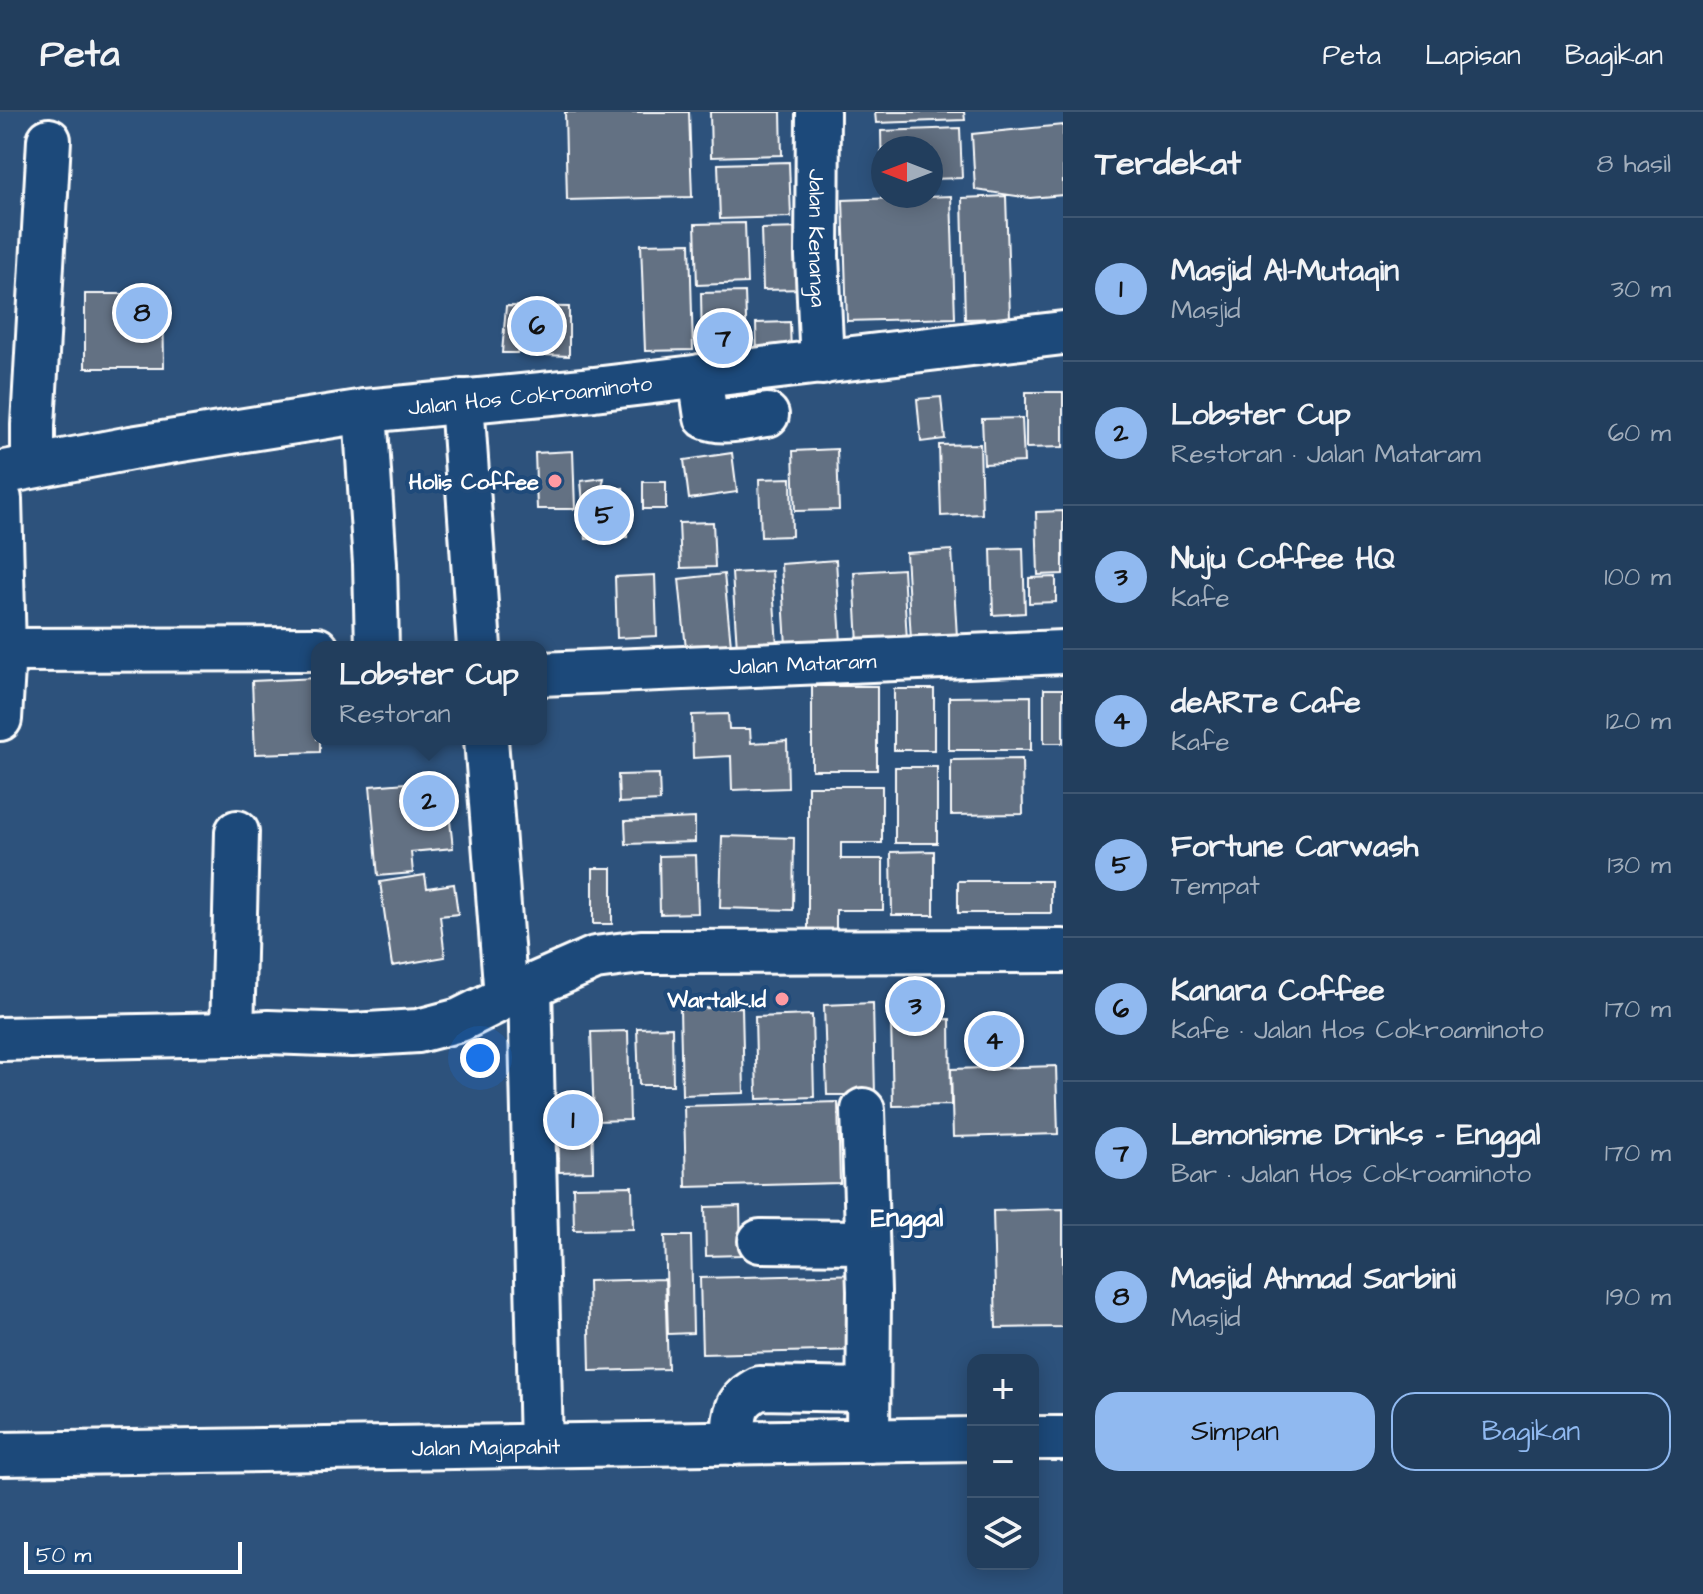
<!DOCTYPE html>
<html lang="id">
<meta charset="utf-8">
<style>
body{margin:0;font-family:"Architects Daughter",sans-serif;background:#2a4563;color:#f1f3f6}
.controls{position:absolute;right:24px;bottom:24px;display:grid;overflow:hidden;border-radius:16px;box-shadow:0 4px 20px #0003}
.controls button{width:72px;height:72px;display:grid;place-items:center;padding:0;border:0;border-bottom:2px solid #3f5772;background:#223e5d;color:#f1f3f6;font:40px sans-serif}
.compass{position:absolute;left:871px;top:24px;width:72px;height:72px;border-radius:50%;background:#223e5d;box-shadow:0 4px 20px #0003;rotate:270deg}
.scale{position:absolute;left:24px;bottom:20px;width:218px;box-sizing:border-box;padding-left:8px;border:4px solid #fff;border-top:0;font-size:22px;line-height:28px;white-space:nowrap;color:#fff;-webkit-text-stroke:6px #1f4a7a;paint-order:stroke}
.you{position:absolute;left:480px;top:946px;width:28px;height:28px;margin:-20px;border:6px solid #fff;border-radius:50%;background:#1a73e8;box-shadow:0 0 0 12px #1a73e833}
.badge{display:grid;place-items:center;width:52px;height:52px;border-radius:50%;background:#90b9f0;color:#111;font-size:26px;font-weight:700}
.pin{position:absolute;translate:-50% -50%;border:4px solid #fff;box-shadow:0 2px 8px #0006}
.popup{position:absolute;left:311px;top:529px;width:236px;height:104px;box-sizing:border-box;display:grid;place-content:center;border-radius:16px;background:#223e5d;filter:drop-shadow(0 2px 6px #0005);font-size:26px;white-space:nowrap;color:#a2aebc}
.popup b{font-size:30px;color:#f1f3f6}
.popup::after{content:'';position:absolute;left:50%;top:100%;margin-left:-16px;border:16px solid transparent;border-top-color:#223e5d}
.list{margin:0;padding:0;list-style:none}
h2{display:flex;justify-content:space-between;align-items:center;height:104px;margin:0;padding:0 32px;font-size:34px}
h2 small{font-size:26px;font-weight:400;color:#a2aebc}
.list li{display:grid;grid-template-columns:52px 1fr auto;gap:24px;align-items:center;box-sizing:border-box;height:144px;padding:0 32px;border-top:2px solid #3f5772}
.list b{display:block;font-size:30px;white-space:nowrap}
.list p{margin:0;font-size:26px;white-space:nowrap;color:#a2aebc}
.list em{font-size:26px;font-style:normal;color:#a2aebc}
.actions{display:flex;gap:16px;padding:24px 32px}
.actions a{flex:1;padding:18px 0;border:2px solid #90b9f0;border-radius:24px;text-align:center;font-size:28px;color:#90b9f0}
.actions .main{background:#90b9f0;color:#111}
.icon{flex:none;width:44px;height:44px;fill:none;stroke:currentColor;stroke-width:2;stroke-linecap:round;stroke-linejoin:round}
.map{position:relative;flex:none;width:1063px;height:1482px;overflow:hidden}
header{display:flex;align-items:center;gap:48px;box-sizing:border-box;height:112px;padding:0 40px;background:#223e5d;border-bottom:2px solid #3f5772}
header strong{font-size:38px}
nav{display:flex;gap:44px;margin-inline-start:auto;font-size:28px}
main{display:flex}
aside{flex:1;background:#223e5d}
.map>svg:first-child{display:block}
.building{fill:#647183;stroke:#fff;stroke-width:2}
.lines{fill:none;stroke-linecap:round;stroke-linejoin:round}
.minor-casing{stroke:#fff;stroke-width:48}
.minor{stroke:#1f4a7a;stroke-width:42}
.poi-dot{fill:#ff9aa2;stroke:#1f4a7a;stroke-width:3}
.labels{text-anchor:middle;stroke-width:8;stroke-linejoin:round;paint-order:stroke}
.street-label{font-size:22px;fill:#fff;stroke:#1f4a7a}
.poi-label{font-size:22px;font-weight:bold;fill:#fff;stroke:#1f4a7a;text-anchor:end}
.quarter-label{font-size:26px;font-weight:bold;fill:#fff;stroke:#1f4a7a}
</style>
<header>
<strong>Peta</strong>
<nav><a>Peta</a><a>Lapisan</a><a>Bagikan</a></nav>
</header>
<main>
<div class="map">
<svg width="1063" height="1482" viewBox="0 0 1063 1482">
<rect width="100%" height="100%" fill="#2d527c"/>
<filter id="ink" filterUnits="userSpaceOnUse"><feTurbulence type="fractalNoise" baseFrequency=".0125" numOctaves="2"/><feDisplacementMap in="SourceGraphic" scale="16" xChannelSelector="R" yChannelSelector="G"/><feConvolveMatrix kernelMatrix="1 2 1 2 8 2 1 2 1" color-interpolation-filters="sRGB"/></filter>
<g filter="url(#ink)">
<path class="building" d="M 565,0 L 689,0 L 692,85 L 567,88 Z
M 710,0 L 781,0 L 782,43 L 711,45 Z
M 875,0 L 964,0 L 965,8 L 876,11 Z
M 1063,13 L 1063,83 L 1030,86 L 975,78 L 972,22 Z
M 960,16 L 962,66 L 931,67 L 931,36 L 883,36 L 882,69 L 881,19 Z
M 789,50 L 791,105 L 720,107 L 718,52 Z
M 951,84 L 955,206 L 847,209 L 843,88 Z
M 1006,84 L 1010,206 L 965,207 L 962,86 Z
M 745,111 L 747,171 L 697,173 L 695,112 Z
M 804,116 L 805,177 L 763,178 L 761,117 Z
M 690,131 L 693,238 L 645,239 L 641,132 Z
M 745,180 L 747,235 L 702,236 L 701,181 Z
M 85,182 L 163,182 L 164,256 L 85,256 Z
M 506,194 L 569,195 L 569,244 L 544,243 L 543,232 L 520,233 L 517,241 L 502,241 Z
M 790,210 L 791,243 L 757,244 L 756,211 Z
M 1026,280 L 1063,280 L 1063,335 L 1026,336 Z
M 941,285 L 945,327 L 921,330 L 917,287 Z
M 1022,306 L 1024,350 L 984,352 L 982,307 Z
M 980,332 L 982,402 L 941,404 L 939,333 Z
M 837,337 L 839,398 L 795,399 L 793,339 Z
M 573,339 L 575,397 L 537,397 L 535,341 Z
M 732,341 L 737,380 L 689,387 L 684,348 Z
M 604,366 L 601,380 L 623,376 L 627,425 L 586,427 L 581,369 Z
M 791,366 L 792,424 L 761,425 L 759,367 Z
M 643,370 L 666,370 L 666,397 L 643,397 Z
M 1063,399 L 1063,462 L 1038,463 L 1036,400 Z
M 713,410 L 715,455 L 681,456 L 679,411 Z
M 1023,436 L 1025,501 L 993,503 L 991,437 Z
M 952,438 L 957,525 L 911,528 L 906,441 Z
M 836,448 L 841,531 L 786,534 L 781,452 Z
M 903,457 L 907,529 L 858,532 L 854,460 Z
M 772,459 L 777,534 L 737,536 L 732,461 Z
M 724,462 L 731,533 L 686,537 L 679,467 Z
M 655,463 L 657,524 L 617,526 L 615,465 Z
M 1056,465 L 1056,490 L 1029,491 L 1029,466 Z
M 317,566 L 317,627 L 320,627 L 320,640 L 255,642 L 252,569 Z
M 812,574 L 877,574 L 877,658 L 812,658 Z
M 894,577 L 934,577 L 934,638 L 894,638 Z
M 1044,577 L 1063,577 L 1063,631 L 1044,631 Z
M 1031,584 L 1031,638 L 949,638 L 949,585 Z
M 728,602 L 729,617 L 750,617 L 751,631 L 787,629 L 788,676 L 732,678 L 731,644 L 693,646 L 692,603 Z
M 1022,647 L 1023,702 L 951,703 L 951,648 Z
M 895,655 L 937,655 L 937,731 L 895,731 Z
M 659,662 L 660,689 L 619,691 L 618,663 Z
M 406,671 L 409,704 L 449,700 L 453,736 L 411,740 L 413,761 L 378,764 L 370,674 Z
M 808,674 L 882,674 L 882,731 L 841,731 L 841,747 L 883,747 L 883,798 L 836,798 L 836,834 L 808,834 Z
M 695,706 L 695,730 L 626,732 L 625,709 Z
M 722,724 L 794,726 L 793,798 L 720,796 Z
M 934,739 L 934,803 L 892,803 L 891,740 Z
M 696,743 L 698,801 L 660,802 L 659,744 Z
M 593,756 L 612,756 L 612,812 L 593,812 Z
M 425,763 L 427,776 L 454,772 L 458,802 L 440,804 L 445,845 L 392,854 L 380,770 Z
M 958,769 L 1051,769 L 1051,801 L 958,801 Z
M 873,891 L 875,983 L 827,983 L 824,893 Z
M 742,895 L 744,981 L 682,983 L 680,897 Z
M 812,903 L 814,985 L 757,987 L 755,905 Z
M 950,907 L 951,993 L 893,994 L 891,908 Z
M 672,915 L 673,973 L 639,973 L 637,916 Z
M 628,919 L 630,1008 L 594,1009 L 591,920 Z
M 1056,954 L 1058,1022 L 953,1025 L 951,957 Z
M 592,987 L 593,1059 L 559,1060 L 558,988 Z
M 838,990 L 840,1071 L 686,1075 L 684,994 Z
M 632,1074 L 633,1117 L 574,1118 L 573,1075 Z
M 740,1094 L 741,1143 L 706,1144 L 705,1095 Z
M 1063,1097 L 1063,1215 L 996,1216 L 993,1099 Z
M 665,1124 L 691,1124 L 693,1221 L 668,1222 Z
M 862,1162 L 863,1238 L 702,1242 L 700,1166 Z
M 665,1167 L 668,1257 L 590,1259 L 588,1169 Z"/>
<g class="lines">
<defs>
<g id="minor">
<path id="s1" d="M 818,0 L 817,144 L 822,251"/>
<path d="M 700,264 L 706,305 C 723,313 749,305 767,303"/>
<path d="M 462,289 L 479,535"/>
<path d="M 365,299 L 375,452 L 377,535"/>
<path d="M 33,353 L 33,313 L 49,28"/>
<path id="s2" d="M 0,361 L 131,336 L 365,299 L 594,277 L 1063,221"/>
<path d="M 0,387 L 4,538 L 0,607"/>
<path d="M 4,538 L 317,537"/>
<path id="s3" d="M 541,562 L 1063,540"/>
<path d="M 486,627 L 506,885"/>
<path d="M 530,875 L 541,1334"/>
<path d="M 232,922 L 237,720"/>
<path d="M 0,927 L 232,922 L 268,920 L 352,923 L 418,919 L 460,908 L 506,885 L 595,846 L 641,840 L 1063,839"/>
<path d="M 863,998 L 869,1179 L 868,1329"/>
<path d="M 760,1129 L 867,1130"/>
<path d="M 1033,1326 L 1063,1326"/>
<path d="M 733,1331 C 735,1303 732,1290 759,1276 L 868,1278"/>
<path id="s4" d="M 0,1342 L 973,1327"/>
</g>
</defs>
<use href="#minor" class="minor-casing"/>
<use href="#minor" class="minor"/>
</g>
</g>
<g class="poi-dot">
<circle cx="555" cy="369" r="8"/>
<circle cx="782" cy="887" r="8"/>
</g>
<g class="labels">
<g class="street-label">
<text dy="8" stroke="none"><textPath href="#s1" startOffset="126">Jalan Kenanga</textPath></text>
<text dy="8" stroke="none"><textPath href="#s2" startOffset="536">Jalan Hos Cokroaminoto</textPath></text>
<text dy="8" stroke="none"><textPath href="#s3" startOffset="262">Jalan Mataram</textPath></text>
<text dy="8" stroke="none"><textPath href="#s4" startOffset="486">Jalan Majapahit</textPath></text>
</g>
<g class="poi-label">
<text x="539" y="377">Holis Coffee</text>
<text x="766" y="895">Wartalk.Id</text>
</g>
<g class="quarter-label">
<text x="907" y="1114">Enggal</text>
</g>
</g>
</svg>
<div class="controls">
<button>+</button>
<button>−</button>
<button><svg class="icon" aria-label="layers" viewBox="0 0 24 24"><path d="M12 4l9 5-9 5-9-5zM3 14l9 5 9-5"/></svg></button>
</div>
<svg class="compass" viewBox="-18 -18 36 36"><path d="M0-13l5 13h-10z" fill="#e53935"/><path d="M0 13l5-13h-10z" fill="#a2aebc"/></svg>
<div class="scale">50 m</div>
<div class="you"></div>
<div class="pin badge" style="left:573px;top:1008px">1</div>
<div class="pin badge" style="left:429px;top:689px">2</div>
<div class="popup"><b>Lobster Cup</b>Restoran</div>
<div class="pin badge" style="left:915px;top:894px">3</div>
<div class="pin badge" style="left:994px;top:929px">4</div>
<div class="pin badge" style="left:604px;top:403px">5</div>
<div class="pin badge" style="left:537px;top:214px">6</div>
<div class="pin badge" style="left:723px;top:226px">7</div>
<div class="pin badge" style="left:142px;top:201px">8</div>
</div>
<aside>
<h2>Terdekat<small>8 hasil</small></h2>
<ul class="list">
<li><span class="badge">1</span><div><b>Masjid Al-Mutaqin</b><p>Masjid</p></div><em>30 m</em></li>
<li><span class="badge">2</span><div><b>Lobster Cup</b><p>Restoran · Jalan Mataram</p></div><em>60 m</em></li>
<li><span class="badge">3</span><div><b>Nuju Coffee HQ</b><p>Kafe</p></div><em>100 m</em></li>
<li><span class="badge">4</span><div><b>deARTe Cafe</b><p>Kafe</p></div><em>120 m</em></li>
<li><span class="badge">5</span><div><b>Fortune Carwash</b><p>Tempat</p></div><em>130 m</em></li>
<li><span class="badge">6</span><div><b>Kanara Coffee</b><p>Kafe · Jalan Hos Cokroaminoto</p></div><em>170 m</em></li>
<li><span class="badge">7</span><div><b>Lemonisme Drinks - Enggal</b><p>Bar · Jalan Hos Cokroaminoto</p></div><em>170 m</em></li>
<li><span class="badge">8</span><div><b>Masjid Ahmad Sarbini</b><p>Masjid</p></div><em>190 m</em></li>
</ul>
<div class="actions"><a class="main">Simpan</a><a>Bagikan</a></div>
</aside>
</main>
